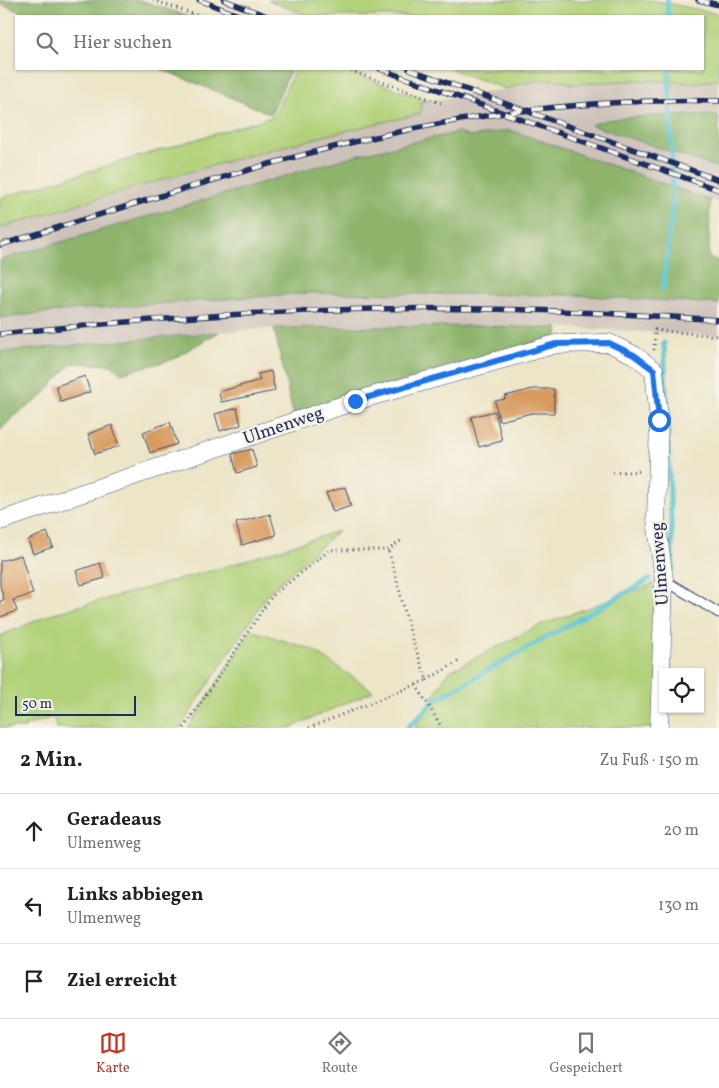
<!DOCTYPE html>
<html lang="de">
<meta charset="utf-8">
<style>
body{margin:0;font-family:Vollkorn,serif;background:#f2f2f2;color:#202124}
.controls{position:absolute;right:15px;bottom:15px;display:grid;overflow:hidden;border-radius:0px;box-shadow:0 1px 4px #0004}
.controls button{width:45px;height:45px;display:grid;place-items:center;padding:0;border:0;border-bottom:1px solid #e0e0e0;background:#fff;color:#202124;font:25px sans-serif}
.scale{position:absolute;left:15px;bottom:12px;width:121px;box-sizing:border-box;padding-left:5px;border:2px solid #1b2f5e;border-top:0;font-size:14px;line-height:18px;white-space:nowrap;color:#1b2f5e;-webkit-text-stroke:4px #f7f3e8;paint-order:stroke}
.stop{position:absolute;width:15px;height:15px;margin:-11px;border:4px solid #1a73e8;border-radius:50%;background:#fff}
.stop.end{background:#1a73e8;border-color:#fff;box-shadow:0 1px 5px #0008}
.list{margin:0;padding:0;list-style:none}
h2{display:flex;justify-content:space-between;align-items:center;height:65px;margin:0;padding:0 20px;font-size:21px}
h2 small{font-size:16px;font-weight:400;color:#757577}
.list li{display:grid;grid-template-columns:32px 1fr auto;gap:15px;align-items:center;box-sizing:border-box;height:75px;padding:0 20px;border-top:1px solid #e0e0e0}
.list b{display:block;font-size:19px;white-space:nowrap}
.list p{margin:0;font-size:16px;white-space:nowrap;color:#757577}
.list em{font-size:16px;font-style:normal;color:#757577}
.icon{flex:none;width:28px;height:28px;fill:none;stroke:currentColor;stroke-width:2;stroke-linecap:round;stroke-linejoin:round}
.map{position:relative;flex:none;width:719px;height:728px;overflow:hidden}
.search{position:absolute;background:#fff;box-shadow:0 1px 4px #0004;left:15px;right:15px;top:15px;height:55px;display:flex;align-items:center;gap:12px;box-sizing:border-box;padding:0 18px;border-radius:0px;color:#757577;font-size:19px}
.sheet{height:290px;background:#fff}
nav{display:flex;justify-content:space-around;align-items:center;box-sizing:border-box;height:70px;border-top:1px solid #e0e0e0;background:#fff;font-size:14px;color:#757577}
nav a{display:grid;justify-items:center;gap:2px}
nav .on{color:#c8321e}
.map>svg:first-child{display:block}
.industrial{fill:#cdc2b9}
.green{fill:#b2d27a;stroke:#66806c}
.forest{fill:#8db46a;stroke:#547264}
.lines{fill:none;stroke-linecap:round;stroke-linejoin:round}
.stream{stroke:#58c5d0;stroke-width:5}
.building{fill:#d89a5d}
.lane-casing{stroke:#3a4a6e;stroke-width:11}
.street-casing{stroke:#3a4a6e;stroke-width:19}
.path{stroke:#3a4a6e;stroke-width:3;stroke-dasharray:1 4;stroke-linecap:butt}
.lane{stroke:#fff;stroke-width:9}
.street{stroke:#fff;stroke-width:18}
.rail-casing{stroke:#1b2f5e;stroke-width:5.5}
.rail{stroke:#f7f3e8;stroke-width:4;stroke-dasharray:11;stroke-linecap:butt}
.route{stroke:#1a73e8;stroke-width:6}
.labels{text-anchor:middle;stroke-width:4.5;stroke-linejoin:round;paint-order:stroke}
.street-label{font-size:18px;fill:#1b2f5e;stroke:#f7f3e8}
</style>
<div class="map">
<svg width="719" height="728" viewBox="0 0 719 728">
<rect width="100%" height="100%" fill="#f7f3e8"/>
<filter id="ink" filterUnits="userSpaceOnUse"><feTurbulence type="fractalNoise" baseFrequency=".02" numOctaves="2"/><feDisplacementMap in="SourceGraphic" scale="10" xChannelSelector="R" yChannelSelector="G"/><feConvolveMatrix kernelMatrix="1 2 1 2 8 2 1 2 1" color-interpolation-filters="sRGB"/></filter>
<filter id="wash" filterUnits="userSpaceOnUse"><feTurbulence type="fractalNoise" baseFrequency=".0096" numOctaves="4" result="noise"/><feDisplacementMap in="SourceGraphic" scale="20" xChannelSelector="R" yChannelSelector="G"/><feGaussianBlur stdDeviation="1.12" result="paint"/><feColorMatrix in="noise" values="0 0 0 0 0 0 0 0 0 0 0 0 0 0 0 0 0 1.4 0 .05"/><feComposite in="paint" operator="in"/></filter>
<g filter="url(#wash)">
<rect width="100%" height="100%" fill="#ece5c7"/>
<path class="industrial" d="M 563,79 L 572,84 L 638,80 L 693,83 L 719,80 L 719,116 L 635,118 L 592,125 L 719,168 L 719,203 L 510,130 L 470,137 L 459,132 L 356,155 L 0,260 L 0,228 L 230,161 L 348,129 L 420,114 L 421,102 L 506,89 L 521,83 Z
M 391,292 L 573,295 L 719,304 L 719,336 L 557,327 L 480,326 L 274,328 L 219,332 L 0,352 L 0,318 L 71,310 L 227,298 L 310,293 Z"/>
<path class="green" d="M 268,0 L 652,0 L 719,14 L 719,80 L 693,83 L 638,80 L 572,84 C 555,75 524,82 506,89 L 450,69 L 703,69 L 703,16 L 308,16 Z
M 295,69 L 340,69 L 429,101 L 421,102 L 420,114 C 278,144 139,186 0,228 L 0,198 L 274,116 Z
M 338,531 L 269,592 L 180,728 L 57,728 L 53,717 L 25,726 L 25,728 L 0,728 L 0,636 L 54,613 L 224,567 Z
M 664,580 L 659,728 L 414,728 L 448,672 L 538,626 Z
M 251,630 L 313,650 L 373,691 L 290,728 L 188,728 Z"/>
<path class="forest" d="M 0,0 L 141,0 L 187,16 L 31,16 L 0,4 Z
M 161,69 L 291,69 L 271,114 Z
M 697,115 L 719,116 L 719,168 L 591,125 C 610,115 673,116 697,115 Z
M 510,130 L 710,200 L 709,258 L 719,261 L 719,304 L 573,295 L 310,293 L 71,310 L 0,318 L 0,260 L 356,155 L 459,132 L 470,137 Z
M 480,326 L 558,328 L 557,336 L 293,414 L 274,328 Z
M 219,332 L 171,360 L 121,373 L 111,365 L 72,363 L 40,398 L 14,416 L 0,431 L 0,352 Z"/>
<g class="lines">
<path class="stream" d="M 667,0 L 668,16
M 663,289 L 673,200 L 669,69
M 664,343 L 667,415
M 667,424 L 673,569
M 408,727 L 437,699 L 650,579"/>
</g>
<g id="blocks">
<path class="building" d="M 271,371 L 275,391 L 221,402 L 219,392 L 260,380 L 258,374 Z
M 85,376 L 90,392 L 61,402 L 56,386 Z
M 533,389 L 554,389 L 554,413 L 532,413 L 499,421 L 495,401 L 505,399 L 505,396 Z
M 237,408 L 241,425 L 220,431 L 215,414 Z
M 495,411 L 502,441 L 479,447 L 471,417 Z
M 170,422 L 177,444 L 150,453 L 143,432 Z
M 112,425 L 119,446 L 95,454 L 88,434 Z
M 252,449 L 257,467 L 237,473 L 232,454 Z
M 345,487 L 351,506 L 333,512 L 326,493 Z
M 270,514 L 276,535 L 242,545 L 236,523 Z
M 47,532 L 53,547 L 33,554 L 28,540 Z
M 21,555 L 33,594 L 13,600 L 17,611 L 0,617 L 0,601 L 4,600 L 0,586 L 0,561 Z
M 100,563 L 105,578 L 81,585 L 76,571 Z"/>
</g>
</g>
<g filter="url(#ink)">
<use href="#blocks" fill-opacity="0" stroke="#3a4a6e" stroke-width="1"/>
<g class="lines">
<defs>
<path id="lane" d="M 664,580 L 719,613"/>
<path id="street" d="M 0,521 L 355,401 L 556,344 L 609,343 L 634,355 L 654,370 L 659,420 L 656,519 L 664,580 L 659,728"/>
</defs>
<use href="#lane" class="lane-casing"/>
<use href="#street" class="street-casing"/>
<path class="path" d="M 153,0 L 199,16
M 346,69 L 441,103
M 654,350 L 655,330 L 718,336
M 613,473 L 642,471
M 427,680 L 459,661
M 416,685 L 442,728
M 184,728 L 272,596 L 330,550 L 388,550 L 402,540
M 309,728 L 427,680 L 411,636 L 393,565 L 388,550"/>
<use href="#lane" class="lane"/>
<use href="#street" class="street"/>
<defs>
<path id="rail" d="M 199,0 L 241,16
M 224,0 L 267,16
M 698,0 L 719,5
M 380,69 L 719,190
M 409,69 L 719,180
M 0,245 C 158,198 315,143 478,117 C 557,105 639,99 719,101
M 0,334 C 160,317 321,306 482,309 C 561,310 640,315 719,320"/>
</defs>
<use href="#rail" class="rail-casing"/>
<use href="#rail" class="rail"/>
</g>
</g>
<g class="lines" filter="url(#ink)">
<path class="route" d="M 355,401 L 556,344 L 609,343 L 634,355 L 654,370 L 659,420"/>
</g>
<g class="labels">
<g class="street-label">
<text transform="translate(283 425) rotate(-19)" y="6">Ulmenweg</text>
<text transform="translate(659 564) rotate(-94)" y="6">Ulmenweg</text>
</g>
</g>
</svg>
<div class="controls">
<button><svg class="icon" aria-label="locate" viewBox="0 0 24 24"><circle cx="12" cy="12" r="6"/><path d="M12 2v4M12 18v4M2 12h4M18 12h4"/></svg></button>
</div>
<div class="scale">50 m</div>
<div class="stop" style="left:659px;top:420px"></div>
<div class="stop end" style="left:355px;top:401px"></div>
<div class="search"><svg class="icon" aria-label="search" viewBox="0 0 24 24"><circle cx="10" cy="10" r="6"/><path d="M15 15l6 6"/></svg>Hier suchen</div>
</div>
<section class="sheet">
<h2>2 Min.<small>Zu Fuß · 150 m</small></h2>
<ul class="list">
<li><svg class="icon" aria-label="ahead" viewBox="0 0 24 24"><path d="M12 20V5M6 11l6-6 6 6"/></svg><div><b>Geradeaus</b><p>Ulmenweg</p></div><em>20 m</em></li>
<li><svg class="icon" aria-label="left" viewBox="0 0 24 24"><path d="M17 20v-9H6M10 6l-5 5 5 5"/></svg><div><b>Links abbiegen</b><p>Ulmenweg</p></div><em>130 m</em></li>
<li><svg class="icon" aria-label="arrive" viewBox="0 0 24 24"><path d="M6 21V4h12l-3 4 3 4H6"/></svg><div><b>Ziel erreicht</b></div></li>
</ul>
</section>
<nav>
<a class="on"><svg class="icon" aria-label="map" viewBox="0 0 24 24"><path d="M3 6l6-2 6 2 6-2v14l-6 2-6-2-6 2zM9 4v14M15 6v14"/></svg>Karte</a>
<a><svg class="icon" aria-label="directions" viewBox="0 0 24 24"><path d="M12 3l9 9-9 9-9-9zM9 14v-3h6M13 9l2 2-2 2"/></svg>Route</a>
<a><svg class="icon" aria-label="saved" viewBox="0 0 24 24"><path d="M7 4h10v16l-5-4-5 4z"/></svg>Gespeichert</a>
</nav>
